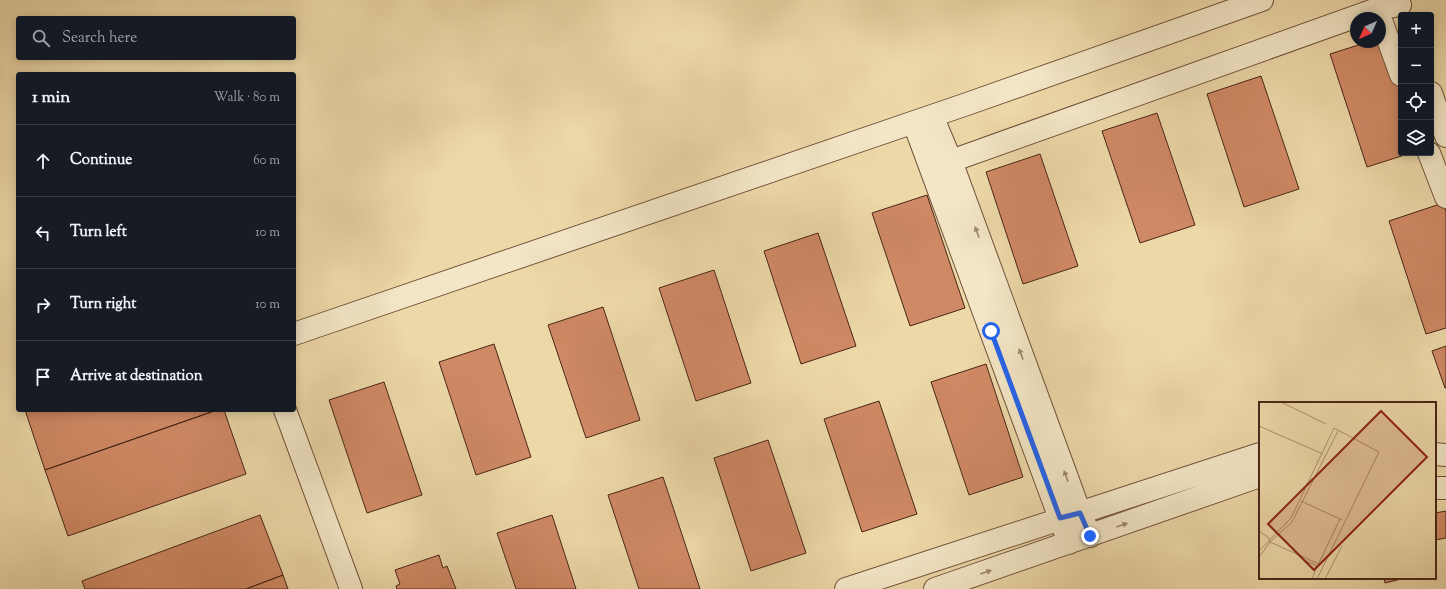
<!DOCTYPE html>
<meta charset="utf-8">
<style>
body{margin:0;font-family:"Sorts Mill Goudy",serif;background:#20242c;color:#f1f3f6}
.controls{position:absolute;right:12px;top:12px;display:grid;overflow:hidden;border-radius:4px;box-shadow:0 2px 10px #0003}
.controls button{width:36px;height:36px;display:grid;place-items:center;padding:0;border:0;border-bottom:1px solid #363941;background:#171b24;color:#f1f3f6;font:20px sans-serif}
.compass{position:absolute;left:1350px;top:12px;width:36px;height:36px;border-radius:50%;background:#171b24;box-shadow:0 2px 10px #0003;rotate:225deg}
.stop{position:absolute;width:12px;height:12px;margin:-9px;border:3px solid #2563eb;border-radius:50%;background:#fff}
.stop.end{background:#2563eb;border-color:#fff;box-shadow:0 1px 4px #0008}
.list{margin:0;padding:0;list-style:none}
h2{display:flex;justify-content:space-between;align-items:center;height:52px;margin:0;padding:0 16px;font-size:17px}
h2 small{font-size:13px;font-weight:400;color:#9ea1a6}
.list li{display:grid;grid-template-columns:26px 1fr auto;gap:12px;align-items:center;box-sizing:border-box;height:72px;padding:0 16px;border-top:1px solid #363941}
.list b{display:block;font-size:15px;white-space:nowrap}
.list em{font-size:13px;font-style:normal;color:#9ea1a6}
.icon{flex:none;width:22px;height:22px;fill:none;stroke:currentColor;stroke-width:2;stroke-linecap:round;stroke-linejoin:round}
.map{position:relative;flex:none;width:1446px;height:589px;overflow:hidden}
.search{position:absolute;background:#171b24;box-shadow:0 2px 10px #0003;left:16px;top:16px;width:280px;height:44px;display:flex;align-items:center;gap:10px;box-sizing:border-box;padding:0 14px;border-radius:4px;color:#9ea1a6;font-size:15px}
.panel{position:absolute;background:#171b24;box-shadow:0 2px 10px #0003;left:16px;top:72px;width:280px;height:340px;border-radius:4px}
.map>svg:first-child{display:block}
.building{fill:#cf8964;stroke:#492618}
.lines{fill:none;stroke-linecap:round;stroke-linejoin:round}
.minor-casing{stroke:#72523c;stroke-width:24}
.minor{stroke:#f3e6c6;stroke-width:22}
.oneway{fill:#9e866f}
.route{stroke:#2563eb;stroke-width:5}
.inset-road{fill:none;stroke:#ab916e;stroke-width:1}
.view{fill:#8f2418;fill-opacity:0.15;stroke:#8f2418;stroke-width:2}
.inset-edge{fill:none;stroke:#492618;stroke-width:2}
</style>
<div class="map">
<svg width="1446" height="589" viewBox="0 0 1446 589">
<rect width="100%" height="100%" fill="#edd8a8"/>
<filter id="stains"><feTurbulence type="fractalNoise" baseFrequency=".005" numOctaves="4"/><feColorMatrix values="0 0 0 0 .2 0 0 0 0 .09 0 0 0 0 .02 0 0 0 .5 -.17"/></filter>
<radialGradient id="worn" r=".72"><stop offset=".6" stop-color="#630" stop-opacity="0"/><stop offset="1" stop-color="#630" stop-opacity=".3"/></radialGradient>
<path class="building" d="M 1385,37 L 1401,86 L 1401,153 L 1411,153 L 1367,167 L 1330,54 L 1368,42 L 1380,42 Z
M 1261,76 L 1299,189 L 1244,207 L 1207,94 Z
M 1157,113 L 1195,225 L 1140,243 L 1102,131 Z
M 1040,154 L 1078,266 L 1023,284 L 986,172 Z
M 927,195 L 965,308 L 910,326 L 872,213 Z
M 1443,203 L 1446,212 L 1446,328 L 1426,334 L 1389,221 Z
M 818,233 L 856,346 L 801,364 L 764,251 Z
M 714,270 L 751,383 L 696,401 L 659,288 Z
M 603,307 L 640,420 L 586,438 L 548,325 Z
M 494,344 L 531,457 L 476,475 L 439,362 Z
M 1446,346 L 1446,388 L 1445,388 L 1432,351 Z
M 986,364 L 1023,477 L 969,495 L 931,382 Z
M 384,382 L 422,495 L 367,513 L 329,400 Z
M 879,401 L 917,514 L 862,532 L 824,419 Z
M 25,410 L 217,410 L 45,470 Z
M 217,410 L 224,410 L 246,474 L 68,536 L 45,470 Z
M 768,440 L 806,553 L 751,571 L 714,458 Z
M 663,477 L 700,589 L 639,589 L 608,495 Z
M 1446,511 L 1446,538 L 1435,540 L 1435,513 Z
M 260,515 L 283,575 L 246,589 L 85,589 L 82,581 Z
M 552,515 L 576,589 L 516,589 L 497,533 Z
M 439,555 L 443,568 L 447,566 L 456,589 L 397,589 L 396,586 L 400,584 L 395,570 Z
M 283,575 L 288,589 L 246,589 Z
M 1384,578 L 1405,578 L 1385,583 Z"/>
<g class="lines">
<defs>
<path id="minor" d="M 1377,9 L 1401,75
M 1431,93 L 1446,136
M 932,116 L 951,161 L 1080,513 L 1090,536
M 914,123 L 1069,543
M 1429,153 L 1446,197
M 951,161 L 1377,9 L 1400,5
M 294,334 L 967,104 L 1262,0
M 285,410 L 351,589
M 1435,454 L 1446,455
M 1435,488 L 1446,488
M 846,589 L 1260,454
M 935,589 L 1260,476"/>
</defs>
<use href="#minor" class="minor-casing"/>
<use href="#minor" class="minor"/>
</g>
<defs><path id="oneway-solid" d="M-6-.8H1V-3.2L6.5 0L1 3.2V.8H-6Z"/></defs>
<g class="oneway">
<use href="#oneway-solid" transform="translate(977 232) rotate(-110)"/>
<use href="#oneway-solid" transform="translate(1021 354) rotate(-110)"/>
<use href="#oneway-solid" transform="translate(1066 476) rotate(-110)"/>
<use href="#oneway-solid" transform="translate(1122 525) rotate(-19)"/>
<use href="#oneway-solid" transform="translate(986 572) rotate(-19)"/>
</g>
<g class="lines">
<path class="route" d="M 991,331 L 1060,518 L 1080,513 L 1090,536"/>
</g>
<g transform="translate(1259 402)">
<rect width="177" height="177" fill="#edd8a8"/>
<path class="inset-road" d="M 22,0 L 67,22M 0,24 L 64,52M 42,99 L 83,118M 0,129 L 10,136 L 11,140 L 60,162M 0,149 L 32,116 L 75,26 L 120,50 L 58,177M 0,155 L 11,140 L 33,120 L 79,29M 47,159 L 58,164 L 53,177M 59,163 L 81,117M 66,177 L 83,144"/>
<path class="view" d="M 122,9 L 168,55 L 55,168 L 9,122 Z"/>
<rect width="177" height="177" class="inset-edge"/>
</g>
<rect width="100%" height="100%" filter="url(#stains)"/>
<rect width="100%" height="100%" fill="url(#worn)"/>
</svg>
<div class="controls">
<button>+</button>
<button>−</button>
<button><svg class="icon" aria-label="locate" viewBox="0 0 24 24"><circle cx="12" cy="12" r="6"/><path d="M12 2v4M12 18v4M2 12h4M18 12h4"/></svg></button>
<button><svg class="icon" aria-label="layers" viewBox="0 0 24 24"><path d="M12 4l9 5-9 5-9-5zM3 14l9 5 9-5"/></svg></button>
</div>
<svg class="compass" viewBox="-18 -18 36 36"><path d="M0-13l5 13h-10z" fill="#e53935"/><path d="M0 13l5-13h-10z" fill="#9ea1a6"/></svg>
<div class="stop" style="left:991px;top:331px"></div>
<div class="stop end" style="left:1090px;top:536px"></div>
<div class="search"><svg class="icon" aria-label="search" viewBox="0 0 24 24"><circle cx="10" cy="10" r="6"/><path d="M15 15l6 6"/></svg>Search here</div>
<section class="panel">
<h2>1 min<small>Walk · 80 m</small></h2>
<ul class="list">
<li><svg class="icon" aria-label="ahead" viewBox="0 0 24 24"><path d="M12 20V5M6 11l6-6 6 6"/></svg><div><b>Continue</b></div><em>60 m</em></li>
<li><svg class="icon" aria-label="left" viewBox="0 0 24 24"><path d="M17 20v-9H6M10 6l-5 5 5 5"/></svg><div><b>Turn left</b></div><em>10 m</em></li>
<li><svg class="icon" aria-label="right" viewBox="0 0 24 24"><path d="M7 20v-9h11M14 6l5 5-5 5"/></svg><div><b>Turn right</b></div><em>10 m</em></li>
<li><svg class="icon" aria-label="arrive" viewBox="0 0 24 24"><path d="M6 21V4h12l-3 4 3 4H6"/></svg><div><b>Arrive at destination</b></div></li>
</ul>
</section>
</div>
